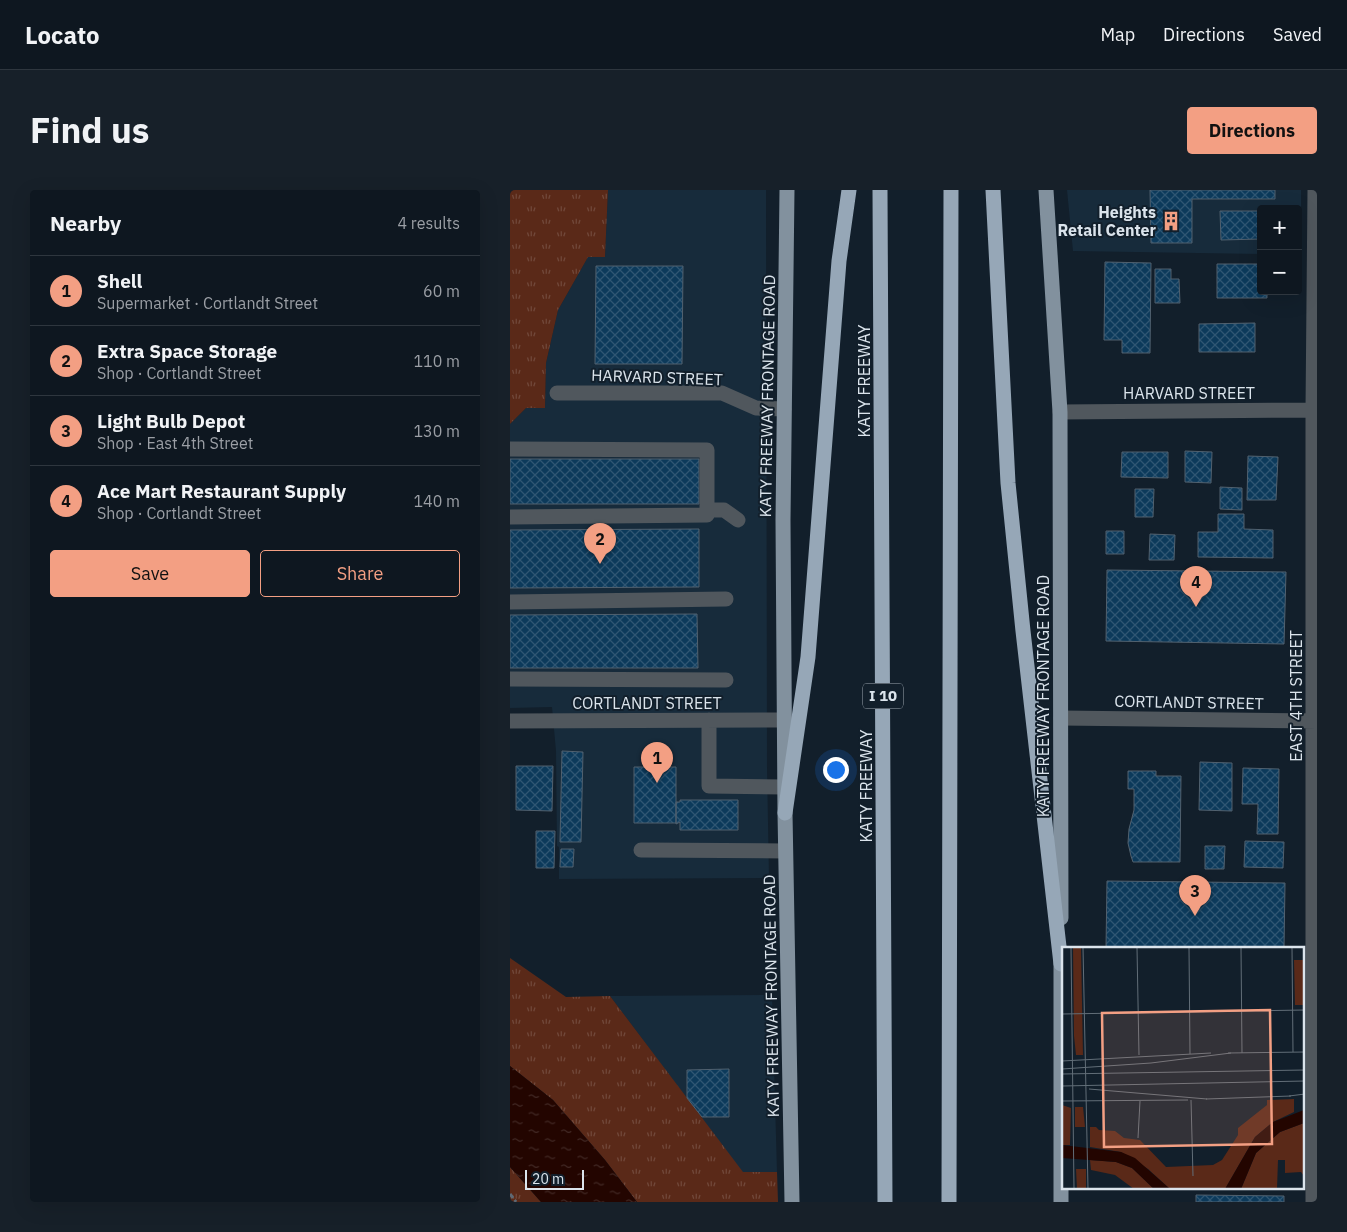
<!DOCTYPE html>
<meta charset="utf-8">
<style>
body{margin:0;font-family:"IBM Plex Sans",sans-serif;background:#172029;color:#f1f3f6}
.controls{position:absolute;right:15px;top:15px;display:grid;overflow:hidden;border-radius:5px;box-shadow:0 5px 20px #0002}
.controls button{width:45px;height:45px;display:grid;place-items:center;padding:0;border:0;border-bottom:1px solid #2e363e;background:#0e1720;color:#f1f3f6;font:25px sans-serif}
.scale{position:absolute;left:15px;bottom:12px;width:59px;box-sizing:border-box;padding-left:5px;border:2px solid #dbe4ec;border-top:0;font-size:14px;line-height:18px;white-space:nowrap;color:#dbe4ec;-webkit-text-stroke:4px #121f2b;paint-order:stroke}
.you{position:absolute;left:325px;top:579px;width:18px;height:18px;margin:-12px;border:4px solid #fff;border-radius:50%;background:#1a73e8;box-shadow:0 0 0 8px #1a73e833}
.badge{display:grid;place-items:center;width:32px;height:32px;border-radius:50%;background:#f39f83;color:#111;font-size:16px;font-weight:700}
.pin{position:absolute;translate:-50% -41px;filter:drop-shadow(0 1px 2px #0008)}
.pin::after{content:'';position:absolute;top:26px;width:18px;height:15px;background:inherit;clip-path:polygon(0 0,100% 0,50% 100%)}
.list{margin:0;padding:0;list-style:none}
h2{display:flex;justify-content:space-between;align-items:center;height:65px;margin:0;padding:0 20px;font-size:21px}
h2 small{font-size:16px;font-weight:400;color:#9b9fa5}
.list li{display:grid;grid-template-columns:32px 1fr auto;gap:15px;align-items:center;box-sizing:border-box;height:70px;padding:0 20px;border-top:1px solid #2e363e}
.list b{display:block;font-size:19px;white-space:nowrap}
.list p{margin:0;font-size:16px;white-space:nowrap;color:#9b9fa5}
.list em{font-size:16px;font-style:normal;color:#9b9fa5}
.actions{display:flex;gap:10px;padding:15px 20px}
.actions a{flex:1;padding:11px 0;border:1px solid #f39f83;border-radius:5px;text-align:center;font-size:18px;color:#f39f83}
.actions .main{background:#f39f83;color:#111}
.map{position:relative;flex:none;width:807px;height:1012px;overflow:hidden;border-radius:5px}
header{display:flex;align-items:center;gap:30px;box-sizing:border-box;height:70px;padding:0 25px;background:#0e1720;border-bottom:1px solid #2e363e}
header strong{font-size:24px}
nav{display:flex;gap:28px;margin-inline-start:auto;font-size:18px}
.intro{display:flex;align-items:center;justify-content:space-between;box-sizing:border-box;height:120px;padding:0 30px}
h1{margin:0;font-size:35px}
.button{padding:12px 22px;border-radius:5px;background:#f39f83;color:#111;font-size:18px;font-weight:700}
main{display:flex;gap:30px;padding:0 30px}
aside{flex:1;background:#0e1720;border-radius:5px;box-shadow:0 5px 20px #0002}
.map>svg:first-child{display:block}
.built{fill:#172b3b}
.park{fill:url(#park-tufts)}
.water{fill:url(#water-ripples)}
.building{fill:url(#building-cross-hatch);stroke:#51616f}
.lines{fill:none;stroke-linecap:round;stroke-linejoin:round}
.path{stroke:#5e6974;stroke-width:3;stroke-dasharray:5 2.5;stroke-linecap:butt}
.minor{stroke:#50575d;stroke-width:15}
.major{stroke:#82919e;stroke-width:15}
.highway{stroke:#96a7b7;stroke-width:15}
.labels{text-anchor:middle;stroke-width:4;stroke-linejoin:round;paint-order:stroke}
.shield{fill:#121f2b;stroke:#9fa9b2;stroke-width:1}
.shield-label{font-size:15px;font-weight:bold;fill:#dbe4ec}
.poi-label{font-size:16px;font-weight:bold;fill:#dbe4ec;stroke:#121f2b;text-anchor:end}
.street-label{font-size:16px;fill:#dbe4ec;stroke:#121f2b}
.inset-road{fill:none;stroke:#626e78;stroke-width:1}
.view{fill:#f39f83;fill-opacity:0.15;stroke:#f39f83;stroke-width:2.5}
.inset-edge{fill:none;stroke:#dbe4ec;stroke-width:2.5}
</style>
<header>
<strong>Locato</strong>
<nav><a>Map</a><a>Directions</a><a>Saved</a></nav>
</header>
<div class="intro"><h1>Find us</h1><a class="button">Directions</a></div>
<main>
<aside>
<h2>Nearby<small>4 results</small></h2>
<ul class="list">
<li><span class="badge">1</span><div><b>Shell</b><p>Supermarket · Cortlandt Street</p></div><em>60 m</em></li>
<li><span class="badge">2</span><div><b>Extra Space Storage</b><p>Shop · Cortlandt Street</p></div><em>110 m</em></li>
<li><span class="badge">3</span><div><b>Light Bulb Depot</b><p>Shop · East 4th Street</p></div><em>130 m</em></li>
<li><span class="badge">4</span><div><b>Ace Mart Restaurant Supply</b><p>Shop · Cortlandt Street</p></div><em>140 m</em></li>
</ul>
<div class="actions"><a class="main">Save</a><a>Share</a></div>
</aside>
<div class="map">
<svg width="807" height="1012" viewBox="0 0 807 1012">
<defs>
<pattern id="park-tufts" width="24" height="20" patternUnits="userSpaceOnUse" patternTransform="scale(1.25)"><rect width="24" height="20" fill="#5a2918"/><path d="M3 7l-1-3M5 7V3M7 7l1-3M15 17l-1-3M17 17v-4M19 17l1-3" fill="none" stroke="#71483a"/></pattern>
<pattern id="water-ripples" width="26" height="14" patternUnits="userSpaceOnUse" patternTransform="scale(1.25)"><rect width="26" height="14" fill="#230500"/><path d="M2 4q2-2 4 0t4 0M15 11q2-2 4 0t4 0" fill="none" stroke="#422925"/></pattern>
<pattern id="building-cross-hatch" width="8" height="8" patternUnits="userSpaceOnUse" patternTransform="scale(1.25)"><rect width="8" height="8" fill="#0c3a5b"/><path d="M0 0l8 8M0 8l8-8" fill="none" stroke="#2f5673"/></pattern>
</defs>
<rect width="100%" height="100%" fill="#121f2b"/>
<path class="built" d="M 98,0 L 256,0 L 257,577 L 259,688 L 49,689 L 49,657 L 47,656 L 46,561 L 42,517 L 0,518 L 0,234 L 16,218 L 35,218 L 36,173 L 48,120 L 78,67 L 95,67 Z
M 557,0 L 791,0 L 791,64 L 788,64 L 788,19 L 751,19 L 751,64 L 563,61 Z
M 262,805 L 267,982 L 233,983 L 100,806 Z"/>
<path class="park" d="M 0,0 L 98,0 L 95,67 L 78,67 L 48,120 L 36,173 L 35,218 L 16,218 L 0,234 Z
M 0,768 L 56,807 L 100,806 L 233,982 L 267,982 L 268,1012 L 127,1012 L 95,970 L 43,910 L 0,876 Z
M 0,977 L 31,1012 L 0,1012 Z"/>
<path class="water" d="M 0,876 L 43,910 L 95,970 L 127,1012 L 31,1012 L 0,977 Z"/>
<path class="building" d="M 640,0 L 765,0 L 765,9 L 682,9 L 682,53 L 641,53 Z
M 710,21 L 751,21 L 751,49 L 711,50 Z
M 595,72 L 641,73 L 640,163 L 612,163 L 612,150 L 594,150 Z
M 707,74 L 751,74 L 751,101 L 757,101 L 757,108 L 707,108 Z
M 86,76 L 173,76 L 172,174 L 85,174 Z
M 645,79 L 661,79 L 661,89 L 669,89 L 670,113 L 645,113 Z
M 745,133 L 745,162 L 689,162 L 689,134 Z
M 675,261 L 702,262 L 701,293 L 675,292 Z
M 612,262 L 658,262 L 658,288 L 611,287 Z
M 738,266 L 768,267 L 766,310 L 737,310 Z
M 0,269 L 189,269 L 189,314 L 0,314 Z
M 710,297 L 732,298 L 732,320 L 710,319 Z
M 625,299 L 644,299 L 643,327 L 625,327 Z
M 708,324 L 734,324 L 734,339 L 763,340 L 763,368 L 688,367 L 688,342 L 708,342 Z
M 189,339 L 189,397 L 0,398 L 0,340 Z
M 596,341 L 614,341 L 614,364 L 596,364 Z
M 640,344 L 665,345 L 664,370 L 639,370 Z
M 597,380 L 776,382 L 774,454 L 596,451 Z
M 187,424 L 188,478 L 0,478 L 0,425 Z
M 52,561 L 73,562 L 71,652 L 50,652 Z
M 690,572 L 722,573 L 722,621 L 689,620 Z
M 6,576 L 43,576 L 42,621 L 6,620 Z
M 124,577 L 166,577 L 166,633 L 124,633 Z
M 733,578 L 769,579 L 768,644 L 747,644 L 748,614 L 732,614 Z
M 618,581 L 646,581 L 646,586 L 671,586 L 670,672 L 623,672 L 621,666 L 618,653 L 619,639 L 624,620 L 624,599 L 618,599 Z
M 170,610 L 228,610 L 228,640 L 170,640 L 170,632 L 166,634 L 166,612 L 170,612 Z
M 26,641 L 45,641 L 44,678 L 26,678 Z
M 735,651 L 774,652 L 773,678 L 734,677 Z
M 695,656 L 715,656 L 714,679 L 695,679 Z
M 51,659 L 64,659 L 63,677 L 50,677 Z
M 597,691 L 775,693 L 774,758 L 596,758 Z
M 219,879 L 219,927 L 192,927 L 177,908 L 177,880 Z
M 686,1005 L 774,1006 L 774,1012 L 686,1012 Z"/>
<g class="lines">
<path class="path" d="M 0,1004 L 6,1012"/>
<path class="minor" d="M 47,203 L 212,203 L 246,218 L 274,219
M 550,222 L 807,220
M 0,259 L 197,260 L 197,325 L 0,327
M 197,320 L 214,320 L 228,330
M 0,412 L 216,409
M 0,489 L 216,490
M 551,528 L 807,531
M 199,530 L 199,596 L 275,597
M 0,531 L 275,530
M 131,660 L 275,661
M 803,1012 L 803,220 L 805,0"/>
<path class="major" d="M 277,0 L 273,330 L 275,623 L 282,1012
M 536,0 L 550,222 L 551,728
M 551,761 L 551,1012"/>
<path class="highway" d="M 370,0 L 375,1012
M 483,0 L 498,293 L 513,441 L 551,774
M 275,623 L 298,467 L 329,71 L 339,0
M 439,1012 L 441,0"/>
</g>
<defs>
<symbol id="building-bare" viewBox="-9 -9 18 18"><path d="M-4-6H4V6H1V3H-1V6H-4ZM-2.5-4.3h1.7v1.8h-1.7ZM.8-4.3h1.7v1.8H.8ZM-2.5-1h1.7V.8h-1.7ZM.8-1h1.7V.8H.8Z" fill="#f39f83" stroke="#121f2b" stroke-width="2.5" paint-order="stroke"/></symbol>
</defs>
<g fill-rule="evenodd">
<use href="#building-bare" x="647" y="17" width="28" height="28"/>
</g>
<g class="labels">
<rect class="shield" x="353" y="493.5" width="40" height="25" rx="4"/>
<g class="shield-label">
<text x="373" y="511">I 10</text>
</g>
<g class="poi-label">
<text x="646" y="28">Heights<tspan x="646" dy="18">Retail Center</tspan></text>
</g>
<g class="street-label">
<text transform="translate(147 187) rotate(2)" y="6">HARVARD STREET</text>
<text transform="translate(354 191) rotate(-90)" y="6">KATY FREEWAY</text>
<text x="679" y="209">HARVARD STREET</text>
<text transform="translate(257 206) rotate(-89)" y="6">KATY FREEWAY FRONTAGE ROAD</text>
<text transform="translate(533 506) rotate(-90)" y="6">KATY FREEWAY FRONTAGE ROAD</text>
<text transform="translate(786 506) rotate(-90)" y="6">EAST 4TH STREET</text>
<text transform="translate(679 512) rotate(1)" y="6">CORTLANDT STREET</text>
<text x="137" y="519">CORTLANDT STREET</text>
<text transform="translate(356 596) rotate(-90)" y="6">KATY FREEWAY</text>
<text transform="translate(261 806) rotate(-91)" y="6">KATY FREEWAY FRONTAGE ROAD</text>
</g>
</g>
<g transform="translate(552 757)">
<rect width="242" height="242" fill="#121f2b"/>
<path d="M 232,13 L 242,13 L 242,58 L 233,58 ZM 13,160 L 21,160 L 23,180 L 13,180 ZM 14,222 L 24,222 L 24,242 L 15,242 Z" fill="#5a2918"/>
<path d="M 11,1 L 19,1 L 21,108 L 14,108 L 12,89 ZM 232,152 L 232,165 L 211,175 L 193,190 L 163,242 L 108,242 L 86,222 L 59,205 L 28,200 L 28,180 L 34,180 L 37,183 L 53,184 L 62,191 L 78,193 L 104,220 L 151,218 L 160,213 L 176,188 L 176,181 L 205,158 L 205,153 ZM 0,158 L 9,161 L 8,198 L 0,198 ZM 242,176 L 242,229 L 239,225 L 223,226 L 223,213 L 216,213 L 215,242 L 179,242 L 194,206 L 218,185 ZM 28,213 L 54,215 L 70,221 L 92,242 L 72,242 L 53,228 L 29,223 Z" fill="#5a2918"/>
<path d="M 242,163 L 242,176 L 218,185 L 194,206 L 179,242 L 163,242 L 193,190 L 211,175 ZM 0,198 L 59,205 L 73,211 L 108,242 L 92,242 L 70,221 L 54,215 L 0,211 Z" fill="#230500"/>
<path class="inset-road" d="M 9,1 L 12,242M 21,1 L 26,242M 75,1 L 77,108M 127,1 L 128,107M 179,1 L 180,106M 230,1 L 231,105M 0,67 L 243,63M 166,106 L 243,105M 0,114 L 149,106M 0,122 L 89,116 L 169,106M 0,127 L 243,123M 0,139 L 243,134M 27,142 L 145,152M 227,149 L 243,147M 144,152 L 229,149M 129,153 L 131,229M 0,154 L 126,153M 76,191 L 78,154"/>
<path class="view" d="M 208,63 L 210,197 L 42,200 L 40,66 Z"/>
<rect width="242" height="242" class="inset-edge"/>
</g>
</svg>
<div class="controls">
<button>+</button>
<button>−</button>
</div>
<div class="scale">20 m</div>
<div class="you"></div>
<div class="pin badge" style="left:147px;top:593px">1</div>
<div class="pin badge" style="left:90px;top:374px">2</div>
<div class="pin badge" style="left:685px;top:726px">3</div>
<div class="pin badge" style="left:686px;top:417px">4</div>
</div>
</main>
